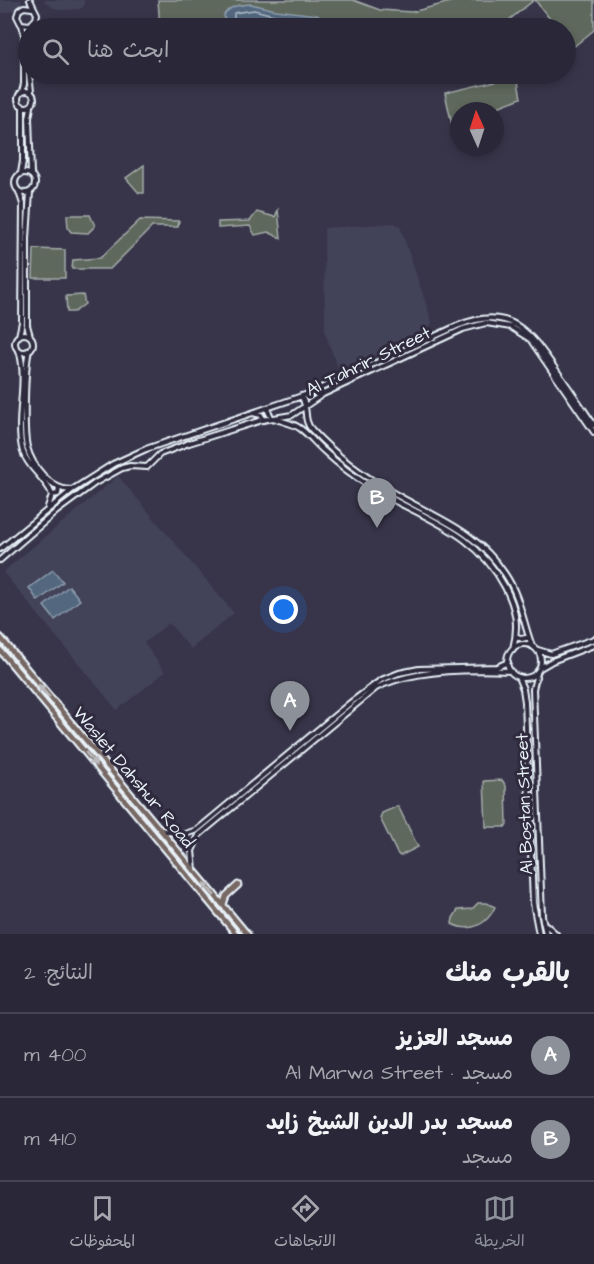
<!DOCTYPE html>
<html lang="ar">
<meta charset="utf-8">
<style>
body{margin:0;font-family:"Architects Daughter","Playpen Sans Arabic",sans-serif;background:#323040;color:#f1f3f6;direction:rtl}
.compass{position:absolute;left:450px;top:102px;width:54px;height:54px;border-radius:50%;background:#2a2838;box-shadow:0 3px 9px #0003;rotate:357deg}
.you{position:absolute;left:284px;top:610px;width:21px;height:21px;margin:-15px;border:4px solid #fff;border-radius:50%;background:#1a73e8;box-shadow:0 0 0 9px #1a73e833}
.badge{display:grid;place-items:center;width:39px;height:39px;border-radius:50%;background:#8c9099;color:#fff;font-size:20px;font-weight:700}
.pin{position:absolute;translate:-50% -50px;filter:drop-shadow(0 2px 3px #0008)}
.pin::after{content:'';position:absolute;top:32px;width:21px;height:18px;background:inherit;clip-path:polygon(0 0,100% 0,50% 100%)}
.list{margin:0;padding:0;list-style:none}
h2{display:flex;justify-content:space-between;align-items:center;height:78px;margin:0;padding:0 24px;font-size:26px}
h2 small{font-size:20px;font-weight:400;color:#a5a6ae}
.list li{display:grid;grid-template-columns:39px 1fr auto;gap:18px;align-items:center;box-sizing:border-box;height:84px;padding:0 24px;border-top:2px solid #464453}
.list b{display:block;font-size:22px;white-space:nowrap}
.list p{margin:0;font-size:20px;white-space:nowrap;color:#a5a6ae}
.list em{font-size:20px;font-style:normal;color:#a5a6ae}
.icon{flex:none;width:33px;height:33px;fill:none;stroke:currentColor;stroke-width:2;stroke-linecap:round;stroke-linejoin:round}
.map{position:relative;flex:none;width:594px;height:934px;overflow:hidden;direction:ltr}
.search{position:absolute;background:#2a2838;box-shadow:0 3px 9px #0003;left:18px;right:18px;top:18px;height:66px;display:flex;align-items:center;gap:15px;box-sizing:border-box;padding:0 21px;border-radius:33px;color:#a5a6ae;font-size:22px}
.sheet{height:246px;background:#2a2838}
nav{display:flex;justify-content:space-around;align-items:center;box-sizing:border-box;height:84px;border-top:2px solid #464453;background:#2a2838;font-size:16px;color:#a5a6ae}
nav a{display:grid;justify-items:center;gap:3px}
nav .on{color:#8c9099}
.map>svg:first-child{display:block}
.built{fill:#434259}
.green{fill:#5f685c;stroke:#a4acaa;stroke-width:1.5}
.water{fill:#52677e;stroke:#8e9eaf;stroke-width:1.5}
.lines{fill:none;stroke-linecap:round;stroke-linejoin:round}
.shore{stroke:#acbac7;stroke-width:1.5}
.secondary-casing{stroke:#e8f1f8;stroke-width:8}
.primary-casing{stroke:#e8f1f8;stroke-width:9}
.secondary{stroke:#2f2a3d;stroke-width:4}
.primary{stroke:#776864;stroke-width:4.5}
.oneway{fill:#bbbabd}
.labels{text-anchor:middle;stroke-width:6;stroke-linejoin:round;paint-order:stroke}
.street-label{font-size:18px;fill:#e8f1f8;stroke:#2f2a3d}
</style>
<div class="map">
<svg width="594" height="934" viewBox="0 0 594 934">
<rect width="100%" height="100%" fill="#38354a"/>
<filter id="ink" filterUnits="userSpaceOnUse"><feTurbulence type="fractalNoise" baseFrequency=".0167" numOctaves="2"/><feDisplacementMap in="SourceGraphic" scale="12" xChannelSelector="R" yChannelSelector="G"/><feConvolveMatrix kernelMatrix="1 2 1 2 8 2 1 2 1" color-interpolation-filters="sRGB"/></filter>
<g filter="url(#ink)">
<path class="built" d="M 0,0 L 22,0 L 18,8 L 8,13 L 0,13 Z
M 43,0 L 84,0 L 84,6 L 80,9 L 60,10 L 52,7 Z
M 394,223 L 400,226 L 432,322 L 429,329 L 421,334 L 339,371 L 325,333 L 324,228 Z
M 118,476 L 234,613 L 191,649 L 169,623 L 144,643 L 165,672 L 117,710 L 3,572 Z"/>
<path class="green" d="M 158,0 L 353,0 L 380,10 L 412,12 L 458,0 L 534,0 L 509,20 L 512,28 L 160,28 Z
M 535,0 L 594,0 L 594,30 L 572,48 L 566,39 L 566,28 L 557,28 Z
M 517,76 L 521,98 L 487,111 L 459,111 L 459,122 L 452,125 L 445,93 Z
M 144,165 L 144,193 L 139,193 L 126,178 Z
M 278,210 L 281,238 L 268,232 L 255,235 L 250,226 L 218,228 L 218,222 L 250,221 L 257,212 L 275,217 Z
M 67,215 L 90,215 L 95,226 L 88,233 L 71,232 L 68,228 Z
M 140,220 L 179,221 L 178,227 L 152,227 L 110,269 L 72,269 L 73,260 L 100,258 Z
M 34,249 L 65,250 L 65,278 L 33,278 Z
M 83,295 L 85,304 L 74,312 L 67,312 L 66,296 Z
M 502,780 L 506,786 L 507,824 L 505,827 L 486,827 L 484,781 Z
M 398,806 L 418,847 L 400,856 L 397,853 L 380,818 L 382,813 Z
M 478,903 L 487,903 L 495,907 C 487,925 470,933 452,924 L 453,918 L 458,910 L 472,909 Z"/>
<path class="water" d="M 251,4 L 276,10 L 317,15 L 320,17 L 321,25 C 311,33 239,28 225,22 L 224,15 C 230,5 241,5 251,4 Z
M 53,570 L 63,582 L 38,601 L 29,588 Z
M 69,586 L 80,600 L 55,620 L 44,606 Z"/>
<g class="lines">
<path class="shore" d="M 249,28 L 248,22 L 234,18 L 234,13 L 254,10 L 274,15 L 312,20 L 315,23 L 314,28"/>
<defs>
<path id="secondary" d="M 30,0 L 37,14 L 36,19 L 30,25 L 21,24 L 17,16 L 19,10 L 24,7 L 32,8
M 22,25 L 24,33 L 24,84 L 22,92
M 29,74 L 31,91
M18 99a8 8 0 1 1 16 0a8 8 0 1 1-16 0Z
M 31,107 L 29,118 L 31,174
M15 183a10 10 0 1 1 20 0a10 10 0 1 1-20 0Z
M 21,173 L 23,161 L 23,107
M15 343a9 9 0 1 1 18 0a9 9 0 1 1-18 0Z
M 19,336 L 22,322 L 23,204 L 19,192
M 30,336 L 27,325 L 27,238 L 30,192
M 19,350 C 29,382 14,421 23,452 C 28,467 42,476 50,490 L 52,495 L 48,507
M 29,350 C 25,366 23,431 27,447 C 32,466 51,490 71,490
M 301,396 C 309,406 302,420 312,430 C 336,456 365,477 395,494 C 438,519 476,530 505,574 C 520,596 523,622 532,646
M 269,408 L 268,411 L 271,417 C 281,422 292,422 301,429 C 309,435 316,444 324,451 C 338,464 352,475 368,485 C 420,519 473,527 505,587 C 516,608 519,626 513,649
M 253,413 L 261,415 L 264,420
M 52,495 L 58,494 L 59,488
M 369,495 L 372,486
M 377,500 L 383,495 L 382,487
M 0,549 L 72,490 L 113,464 L 146,449 L 308,394 L 457,326 C 510,304 529,331 556,370 C 569,388 581,406 594,425
M 0,560 L 57,511 L 95,483 L 122,468 L 130,466 L 147,467 L 160,454 L 189,443 L 262,420 L 292,415 L 323,394 L 463,329 L 486,323 L 511,327 L 530,339 L 594,432
M 516,636 L 522,639 L 529,637
M507 661a17 17 0 1 1 34 0a17 17 0 1 1-34 0Z
M 538,650 L 551,654 L 594,639
M 540,668 L 552,661 L 594,645
M 537,673 L 533,689 L 542,916 L 546,934
M 518,677 L 523,689 L 525,702 L 533,903 L 539,934
M 161,830 L 182,835 L 197,830 L 350,703 L 381,680 L 399,673 L 419,669 L 497,667 L 508,662
M 194,870 L 192,851 L 199,835 L 376,688 C 412,669 470,669 511,671
M 546,925 L 556,934"/>
<path id="primary" d="M 0,637 L 247,934
M 0,650 L 236,934
M 223,905 L 226,896 L 238,885"/>
</defs>
<use href="#secondary" class="secondary-casing"/>
<use href="#primary" class="primary-casing"/>
<use href="#secondary" class="secondary"/>
<use href="#primary" class="primary"/>
</g>
<defs><path id="oneway-solid" d="M-6-.8H1V-3.2L6.5 0L1 3.2V.8H-6Z" transform="scale(1.5)"/></defs>
<g class="oneway">
<use href="#oneway-solid" transform="translate(44 691) rotate(-130)"/>
<use href="#oneway-solid" transform="translate(91 759) rotate(51)"/>
<use href="#oneway-solid" transform="translate(209 889) rotate(-130)"/>
</g>
</g>
<g class="labels">
<g class="street-label">
<text transform="translate(368 361) rotate(-26)" y="6">Al Tahrir Street</text>
<text transform="translate(134 777) rotate(50)" y="6">Waslet Dahshur Road</text>
<text transform="translate(524 804) rotate(-92)" y="6">Al Bostan Street</text>
</g>
</g>
</svg>
<svg class="compass" viewBox="-18 -18 36 36"><path d="M0-13l5 13h-10z" fill="#e53935"/><path d="M0 13l5-13h-10z" fill="#a5a6ae"/></svg>
<div class="you"></div>
<div class="pin badge" style="left:290px;top:731px">A</div>
<div class="pin badge" style="left:377px;top:528px">B</div>
<div class="search"><svg class="icon" aria-label="search" viewBox="0 0 24 24"><circle cx="10" cy="10" r="6"/><path d="M15 15l6 6"/></svg>ابحث هنا</div>
</div>
<section class="sheet">
<h2>بالقرب منك<small>النتائج: 2</small></h2>
<ul class="list">
<li><span class="badge">A</span><div><b>مسجد العزيز</b><p>مسجد · Al Marwa Street</p></div><em>400 m</em></li>
<li><span class="badge">B</span><div><b>مسجد بدر الدين الشيخ زايد</b><p>مسجد</p></div><em>410 m</em></li>
</ul>
</section>
<nav>
<a class="on"><svg class="icon" aria-label="map" viewBox="0 0 24 24"><path d="M3 6l6-2 6 2 6-2v14l-6 2-6-2-6 2zM9 4v14M15 6v14"/></svg>الخريطة</a>
<a><svg class="icon" aria-label="directions" viewBox="0 0 24 24"><path d="M12 3l9 9-9 9-9-9zM9 14v-3h6M13 9l2 2-2 2"/></svg>الاتجاهات</a>
<a><svg class="icon" aria-label="saved" viewBox="0 0 24 24"><path d="M7 4h10v16l-5-4-5 4z"/></svg>المحفوظات</a>
</nav>
